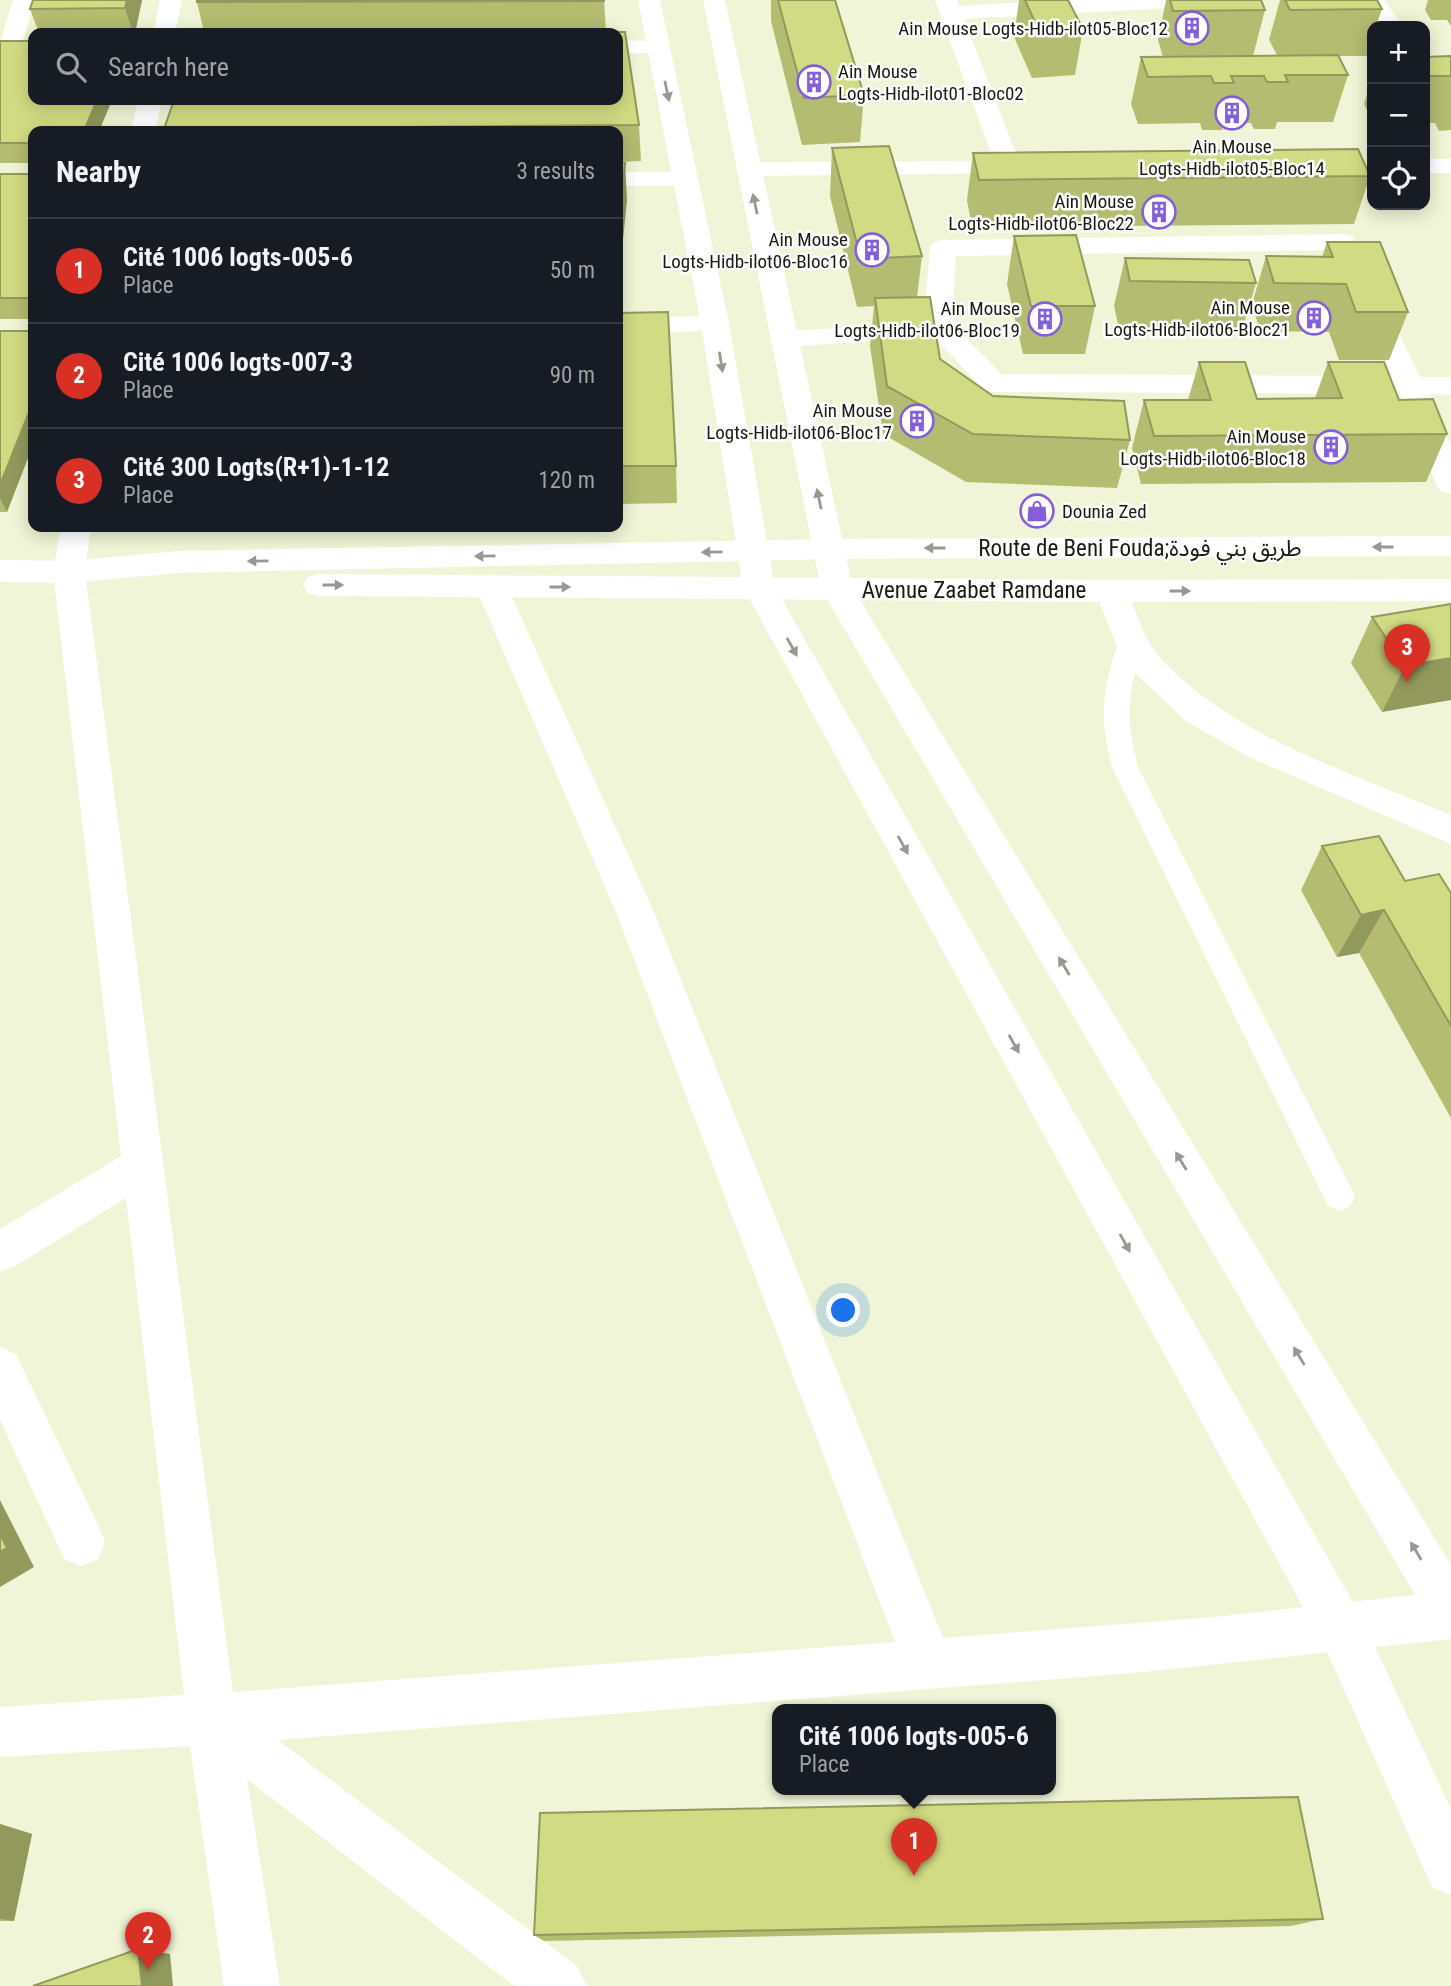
<!DOCTYPE html>
<meta charset="utf-8">
<style>
body{margin:0;font-family:"Roboto Condensed","Noto Sans Arabic",sans-serif;background:#20242c;color:#f1f3f6}
.controls{position:absolute;right:21px;top:21px;display:grid;overflow:hidden;border-radius:14px;box-shadow:0 4px 18px #0003}
.controls button{width:63px;height:63px;display:grid;place-items:center;padding:0;border:0;border-bottom:2px solid #363941;background:#171b24;color:#f1f3f6;font:35px sans-serif}
.you{position:absolute;left:844px;top:1311px;width:24px;height:24px;margin:-18px;border:5px solid #fff;border-radius:50%;background:#1a73e8;box-shadow:0 0 0 10px #1a73e833}
.badge{display:grid;place-items:center;width:46px;height:46px;border-radius:50%;background:#d93025;color:#fff;font-size:23px;font-weight:700}
.pin{position:absolute;translate:-50% -58px;filter:drop-shadow(0 2px 4px #0008)}
.pin::after{content:'';position:absolute;top:37px;width:24px;height:21px;background:inherit;clip-path:polygon(0 0,100% 0,50% 100%)}
.popup{position:absolute;left:772px;top:1704px;width:284px;height:91px;box-sizing:border-box;display:grid;place-content:center;border-radius:14px;background:#171b24;filter:drop-shadow(0 2px 5px #0005);font-size:23px;white-space:nowrap;color:#9ea1a6}
.popup b{font-size:26px;color:#f1f3f6}
.popup::after{content:'';position:absolute;left:50%;top:100%;margin-left:-14px;border:14px solid transparent;border-top-color:#171b24}
.list{margin:0;padding:0;list-style:none}
h2{display:flex;justify-content:space-between;align-items:center;height:91px;margin:0;padding:0 28px;font-size:30px}
h2 small{font-size:23px;font-weight:400;color:#9ea1a6}
.list li{display:grid;grid-template-columns:46px 1fr auto;gap:21px;align-items:center;box-sizing:border-box;height:105px;padding:0 28px;border-top:2px solid #363941}
.list b{display:block;font-size:26px;white-space:nowrap}
.list p{margin:0;font-size:23px;white-space:nowrap;color:#9ea1a6}
.list em{font-size:23px;font-style:normal;color:#9ea1a6}
.icon{flex:none;width:38px;height:38px;fill:none;stroke:currentColor;stroke-width:2;stroke-linecap:round;stroke-linejoin:round}
.map{position:relative;flex:none;width:1451px;height:1986px;overflow:hidden}
.search{position:absolute;background:#171b24;box-shadow:0 4px 18px #0003;left:28px;top:28px;width:595px;height:77px;display:flex;align-items:center;gap:18px;box-sizing:border-box;padding:0 24px;border-radius:14px;color:#9ea1a6;font-size:26px}
.panel{position:absolute;background:#171b24;box-shadow:0 4px 18px #0003;left:28px;top:126px;width:595px;height:406px;border-radius:14px}
.map>svg:first-child{display:block}
.lines{fill:none;stroke-linecap:round;stroke-linejoin:round}
.service{fill:#fff;fill-rule:evenodd}
.minor{fill:#fff;fill-rule:evenodd}
.tertiary{fill:#fff;fill-rule:evenodd}
.secondary{fill:#fff;fill-rule:evenodd}
.wall{fill:#b4bc71}
.shaded-wall{fill:#92995c}
.building{fill:#d1db83;stroke:#92995c;stroke-width:2}
.oneway{fill:#989893}
.labels{text-anchor:middle;stroke-width:5;stroke-linejoin:round;paint-order:stroke}
.far-poi-label{font-size:19px;fill:#191a10;stroke:#fff;text-anchor:end}
.street-label{font-size:23px;fill:#191a10;stroke:#fff}
</style>
<div class="map">
<svg width="1451" height="1986" viewBox="0 0 1451 1986">
<rect width="100%" height="100%" fill="#f0f5d7"/>
<g class="lines">
<path class="service" d="M 1131,634 L 1140,637 L 1144,643 C 1127,691 1125,718 1138,767 L 1355,1196 L 1350,1206 L 1339,1211 L 1328,1206 L 1112,767 C 1099,718 1102,691 1118,643 L 1122,637 Z"/>
<path class="minor" d="M 13,0 L 35,0 L 19,54 L 16,59 L 0,59 L 0,43 Z
M 935,0 L 957,0 L 959,6 L 1067,0 L 1199,0 L 1196,5 L 1188,7 L 964,19 L 1019,161 L 1033,163 L 1036,168 L 1033,173 L 748,176 L 739,174 L 736,169 L 739,164 L 748,162 L 994,161 Z
M 1362,0 L 1384,0 L 1403,26 L 1381,26 Z
M 618,40 L 666,42 L 669,47 L 666,52 L 618,54 Z
M 1425,159 L 1451,159 L 1451,173 L 1425,173 Z
M 618,172 L 685,172 L 694,174 L 697,179 L 694,184 L 685,186 L 618,186 Z
M 1343,234 L 1352,236 L 1356,242 L 1420,377 L 1451,377 L 1451,395 L 1429,394 L 1451,446 L 1451,494 L 1440,491 L 1436,484 L 1400,394 L 993,392 L 983,389 L 934,337 L 784,347 L 774,345 L 770,339 L 774,333 L 784,331 L 927,324 L 924,316 L 930,248 L 934,242 L 943,240 ZM 1334,250 L 1392,376 L 1001,374 L 956,327 L 952,316 L 956,256 Z
M 715,316 L 725,318 L 729,324 L 725,330 L 618,334 L 618,318 Z
M 69,561 L 80,564 L 85,572 L 233,1692 L 895,1642 L 616,912 L 475,586 L 480,578 L 491,575 L 502,578 L 507,586 L 654,912 L 943,1638 L 1214,1617 L 1451,1591 L 1451,1639 L 1134,1673 L 278,1740 L 578,1967 L 587,1986 L 514,1986 L 247,1779 L 280,1986 L 224,1986 L 190,1746 L 0,1757 L 0,1707 L 184,1695 L 126,1198 L 15,1266 L 0,1272 L 0,1229 L 121,1156 L 53,572 L 58,564 Z
M 1111,580 L 1122,583 C 1137,608 1141,637 1161,659 C 1233,737 1355,774 1451,815 L 1451,844 L 1251,758 L 1186,721 L 1137,675 L 1119,651 L 1095,591 L 1100,583 Z
M 0,1347 L 16,1354 L 98,1525 L 105,1542 L 98,1559 L 81,1566 L 64,1559 L 0,1419 Z"/>
<path class="tertiary" d="M 160,0 L 182,0 L 175,33 L 153,33 Z
M 638,0 L 660,0 L 729,324 L 775,587 L 1359,1613 L 1451,1809 L 1451,1895 L 1432,1887 L 1325,1647 L 743,587 L 701,324 Z
M 703,0 L 725,0 L 853,589 L 1451,1565 L 1451,1634 L 1434,1627 L 821,589 Z
M 138,100 L 162,100 L 155,131 L 131,131 Z
M 61,527 L 91,527 L 85,572 L 80,580 L 69,583 L 58,580 L 53,572 Z"/>
<path class="secondary" d="M 1451,536 L 1451,556 L 830,559 L 178,573 L 69,583 L 0,582 L 0,560 L 69,561 L 178,551 L 830,539 Z
M 319,574 L 1111,580 L 1451,579 L 1451,601 L 1111,602 L 319,596 L 308,593 L 303,585 L 308,577 Z"/>
</g>
<path class="wall" d="M 33,0 L 142,0 L 135,33 L 39,33 L 30,9 Z
M 197,0 L 604,0 L 606,32 L 625,32 L 639,125 L 641,161 L 618,162 L 618,131 L 164,131 L 164,129 L 174,100 L 618,100 L 618,33 L 201,33 L 204,32 L 197,2 Z
M 771,0 L 835,0 L 864,95 L 860,142 L 802,145 L 771,21 Z
M 1019,0 L 1068,0 L 1083,29 L 1075,75 L 1032,78 L 1014,37 Z
M 1166,0 L 1261,0 L 1265,10 L 1253,56 L 1277,55 L 1269,40 L 1280,0 L 1377,0 L 1382,9 L 1376,26 L 1372,26 L 1372,38 L 1367,56 L 1338,56 L 1348,75 L 1333,122 L 1277,122 L 1275,129 L 1254,129 L 1251,123 L 1224,123 L 1222,130 L 1202,130 L 1200,123 L 1138,124 L 1131,104 L 1141,57 L 1163,57 L 1158,40 Z
M 1428,0 L 1451,0 L 1451,26 L 1447,20 L 1431,20 L 1425,10 Z
M 0,41 L 33,100 L 112,100 L 99,131 L 33,131 L 33,163 L 0,163 Z
M 1451,56 L 1451,130 L 1439,131 L 1435,123 L 1425,123 L 1425,57 Z
M 1372,79 L 1372,121 L 1364,104 Z
M 832,148 L 922,256 L 917,297 L 940,359 L 993,396 L 1130,440 L 1117,488 L 966,482 L 883,434 L 870,346 L 874,306 L 857,307 L 830,196 Z
M 973,153 L 1370,176 L 1354,224 L 972,227 L 967,200 Z
M 0,174 L 33,174 L 33,319 L 0,319 Z
M 1014,236 L 1095,306 L 1085,354 L 1023,354 L 1007,284 Z
M 1327,242 L 1408,312 L 1389,360 L 1339,360 L 1329,332 L 1260,331 L 1252,304 L 1266,256 L 1322,257 Z
M 1125,258 L 1256,283 L 1242,331 L 1119,329 L 1114,306 Z
M 618,313 L 676,466 L 677,503 L 618,504 Z
M 0,331 L 33,331 L 33,445 L 7,512 L 0,512 Z
M 1199,362 L 1257,399 L 1315,398 L 1328,362 L 1399,400 L 1447,434 L 1426,482 L 1141,484 L 1132,448 L 1144,400 L 1188,400 Z
M 1451,604 L 1382,712 L 1351,663 L 1372,617 Z
M 1322,846 L 1405,881 L 1451,893 L 1451,1118 L 1359,953 L 1337,957 L 1301,890 Z
M 0,1824 L 32,1834 L 14,1921 L 0,1921 Z
M 1323,1919 L 1291,1926 L 544,1941 L 534,1935 Z"/>
<path class="shaded-wall" d="M 127,0 L 142,0 L 135,33 L 133,33 L 125,8 Z
M 97,100 L 112,100 L 99,131 L 84,131 Z
M 625,163 L 627,200 L 618,290 L 618,232 Z
M 33,402 L 33,445 L 7,512 L 0,498 L 0,485 Z
M 1451,658 L 1451,700 L 1382,712 L 1405,666 Z
M 1384,910 L 1359,953 L 1337,957 L 1361,915 Z
M 0,1500 L 34,1567 L 0,1587 Z
M 0,1824 L 32,1834 L 14,1921 L 0,1919 Z
M 138,1949 L 170,1954 L 173,1986 L 142,1986 Z"/>
<path class="building" d="M 33,0 L 127,0 L 125,8 L 30,9 Z
M 197,0 L 604,0 L 604,1 L 197,2 Z
M 778,0 L 835,0 L 864,95 L 804,98 Z
M 1025,0 L 1068,0 L 1083,29 L 1039,31 Z
M 1170,0 L 1261,0 L 1265,10 L 1173,11 Z
M 1285,0 L 1377,0 L 1382,9 L 1290,10 Z
M 207,31 L 625,32 L 639,125 L 164,129 L 174,100 L 618,100 L 618,33 L 201,33 Z
M 0,41 L 33,41 L 33,100 L 97,100 L 84,131 L 33,131 L 33,143 L 0,143 Z
M 1338,55 L 1348,75 L 1285,75 L 1288,82 L 1267,82 L 1264,76 L 1231,76 L 1234,83 L 1214,83 L 1211,76 L 1148,77 L 1141,57 Z
M 1451,56 L 1451,76 L 1425,76 L 1425,57 Z
M 889,146 L 922,256 L 861,259 L 832,148 Z
M 1358,149 L 1370,176 L 979,180 L 973,153 Z
M 618,163 L 625,163 L 618,232 Z
M 0,174 L 33,174 L 33,298 L 0,298 Z
M 1076,235 L 1095,306 L 1031,306 L 1014,236 Z
M 1327,242 L 1380,242 L 1408,312 L 1356,312 L 1346,284 L 1274,283 L 1266,256 L 1333,257 Z
M 1125,258 L 1249,260 L 1256,283 L 1130,281 Z
M 930,297 L 940,359 L 993,396 L 1124,401 L 1130,440 L 973,434 L 887,386 L 875,298 Z
M 668,312 L 676,466 L 618,466 L 618,313 Z
M 0,331 L 33,331 L 33,402 L 0,485 Z
M 1199,362 L 1245,362 L 1257,399 L 1342,398 L 1328,362 L 1384,362 L 1399,400 L 1433,399 L 1447,434 L 1154,436 L 1144,400 L 1211,400 Z
M 1451,604 L 1451,658 L 1405,666 L 1372,617 Z
M 1379,836 L 1405,881 L 1439,874 L 1451,893 L 1451,1026 L 1384,910 L 1361,915 L 1322,846 Z
M 0,1534 L 7,1548 L 0,1552 Z
M 1298,1797 L 1323,1919 L 534,1935 L 540,1813 Z
M 138,1949 L 142,1986 L 33,1986 Z"/>
<defs><path id="oneway-solid" d="M-6-.8H1V-3.2L6.5 0L1 3.2V.8H-6Z" transform="scale(1.75)"/></defs>
<g class="oneway">
<use href="#oneway-solid" transform="translate(667 91) rotate(78)"/>
<use href="#oneway-solid" transform="translate(755 204) rotate(-102)"/>
<use href="#oneway-solid" transform="translate(721 362) rotate(81)"/>
<use href="#oneway-solid" transform="translate(819 499) rotate(-102)"/>
<use href="#oneway-solid" transform="translate(1383 547) rotate(180)"/>
<use href="#oneway-solid" transform="translate(935 548) rotate(180)"/>
<use href="#oneway-solid" transform="translate(712 552) rotate(179)"/>
<use href="#oneway-solid" transform="translate(485 556) rotate(179)"/>
<use href="#oneway-solid" transform="translate(258 561) rotate(179)"/>
<use href="#oneway-solid" transform="translate(333 585)"/>
<use href="#oneway-solid" transform="translate(560 587)"/>
<use href="#oneway-solid" transform="translate(1180 591)"/>
<use href="#oneway-solid" transform="translate(792 647) rotate(61)"/>
<use href="#oneway-solid" transform="translate(903 845) rotate(61)"/>
<use href="#oneway-solid" transform="translate(1064 966) rotate(-121)"/>
<use href="#oneway-solid" transform="translate(1014 1044) rotate(61)"/>
<use href="#oneway-solid" transform="translate(1181 1161) rotate(-121)"/>
<use href="#oneway-solid" transform="translate(1125 1243) rotate(61)"/>
<use href="#oneway-solid" transform="translate(1299 1356) rotate(-121)"/>
<use href="#oneway-solid" transform="translate(1416 1551) rotate(-121)"/>
</g>
<defs>
<symbol id="building-ring" viewBox="-11 -11 22 22"><circle r="9.5" fill="#fff" stroke="#855fda" stroke-width="1.5"/><path d="M-4-6H4V6H1V3H-1V6H-4ZM-2.5-4.3h1.7v1.8h-1.7ZM.8-4.3h1.7v1.8H.8ZM-2.5-1h1.7V.8h-1.7ZM.8-1h1.7V.8H.8Z" fill="#855fda"/></symbol>
<symbol id="shop-ring" viewBox="-11 -11 22 22"><circle r="9.5" fill="#fff" stroke="#855fda" stroke-width="1.5"/><path d="M-5-2.5h2.3a2.7 3.5 0 0 1 5.4 0H5L5.5 6h-11ZM-1.5-2.5h3a1.5 2.3 0 0 0-3 0Z" fill="#855fda"/></symbol>
</defs>
<g fill-rule="evenodd">
<use href="#building-ring" x="1173" y="9" width="38" height="38"/>
<use href="#building-ring" x="795" y="63" width="38" height="38"/>
<use href="#building-ring" x="1213" y="94" width="38" height="38"/>
<use href="#building-ring" x="1140" y="193" width="38" height="38"/>
<use href="#building-ring" x="853" y="231" width="38" height="38"/>
<use href="#building-ring" x="1295" y="299" width="38" height="38"/>
<use href="#building-ring" x="1026" y="300" width="38" height="38"/>
<use href="#building-ring" x="898" y="402" width="38" height="38"/>
<use href="#building-ring" x="1312" y="428" width="38" height="38"/>
<use href="#shop-ring" x="1018" y="492" width="38" height="38"/>
</g>
<g class="labels">
<g class="far-poi-label">
<text x="1168" y="35">Ain Mouse Logts-Hidb-ilot05-Bloc12</text>
<text x="838" y="78" text-anchor="start">Ain Mouse<tspan x="838" dy="22">Logts-Hidb-ilot01-Bloc02</tspan></text>
<text x="1232" y="153" text-anchor="middle">Ain Mouse<tspan x="1232" dy="22">Logts-Hidb-ilot05-Bloc14</tspan></text>
<text x="1134" y="208">Ain Mouse<tspan x="1134" dy="22">Logts-Hidb-ilot06-Bloc22</tspan></text>
<text x="848" y="246">Ain Mouse<tspan x="848" dy="22">Logts-Hidb-ilot06-Bloc16</tspan></text>
<text x="1290" y="314">Ain Mouse<tspan x="1290" dy="22">Logts-Hidb-ilot06-Bloc21</tspan></text>
<text x="1020" y="315">Ain Mouse<tspan x="1020" dy="22">Logts-Hidb-ilot06-Bloc19</tspan></text>
<text x="892" y="417">Ain Mouse<tspan x="892" dy="22">Logts-Hidb-ilot06-Bloc17</tspan></text>
<text x="1306" y="443">Ain Mouse<tspan x="1306" dy="22">Logts-Hidb-ilot06-Bloc18</tspan></text>
<text x="1062" y="518" text-anchor="start">Dounia Zed</text>
</g>
<g class="street-label">
<text x="1140" y="556">Route de Beni Fouda;طريق بني فودة</text>
<text x="974" y="598">Avenue Zaabet Ramdane</text>
</g>
</g>
</svg>
<div class="controls">
<button>+</button>
<button>−</button>
<button><svg class="icon" aria-label="locate" viewBox="0 0 24 24"><circle cx="12" cy="12" r="6"/><path d="M12 2v4M12 18v4M2 12h4M18 12h4"/></svg></button>
</div>
<div class="you"></div>
<div class="pin badge" style="left:914px;top:1876px">1</div>
<div class="popup"><b>Cité 1006 logts-005-6</b>Place</div>
<div class="pin badge" style="left:148px;top:1970px">2</div>
<div class="pin badge" style="left:1407px;top:682px">3</div>
<div class="search"><svg class="icon" aria-label="search" viewBox="0 0 24 24"><circle cx="10" cy="10" r="6"/><path d="M15 15l6 6"/></svg>Search here</div>
<section class="panel">
<h2>Nearby<small>3 results</small></h2>
<ul class="list">
<li><span class="badge">1</span><div><b>Cité 1006 logts-005-6</b><p>Place</p></div><em>50 m</em></li>
<li><span class="badge">2</span><div><b>Cité 1006 logts-007-3</b><p>Place</p></div><em>90 m</em></li>
<li><span class="badge">3</span><div><b>Cité 300 Logts(R+1)-1-12</b><p>Place</p></div><em>120 m</em></li>
</ul>
</section>
</div>
